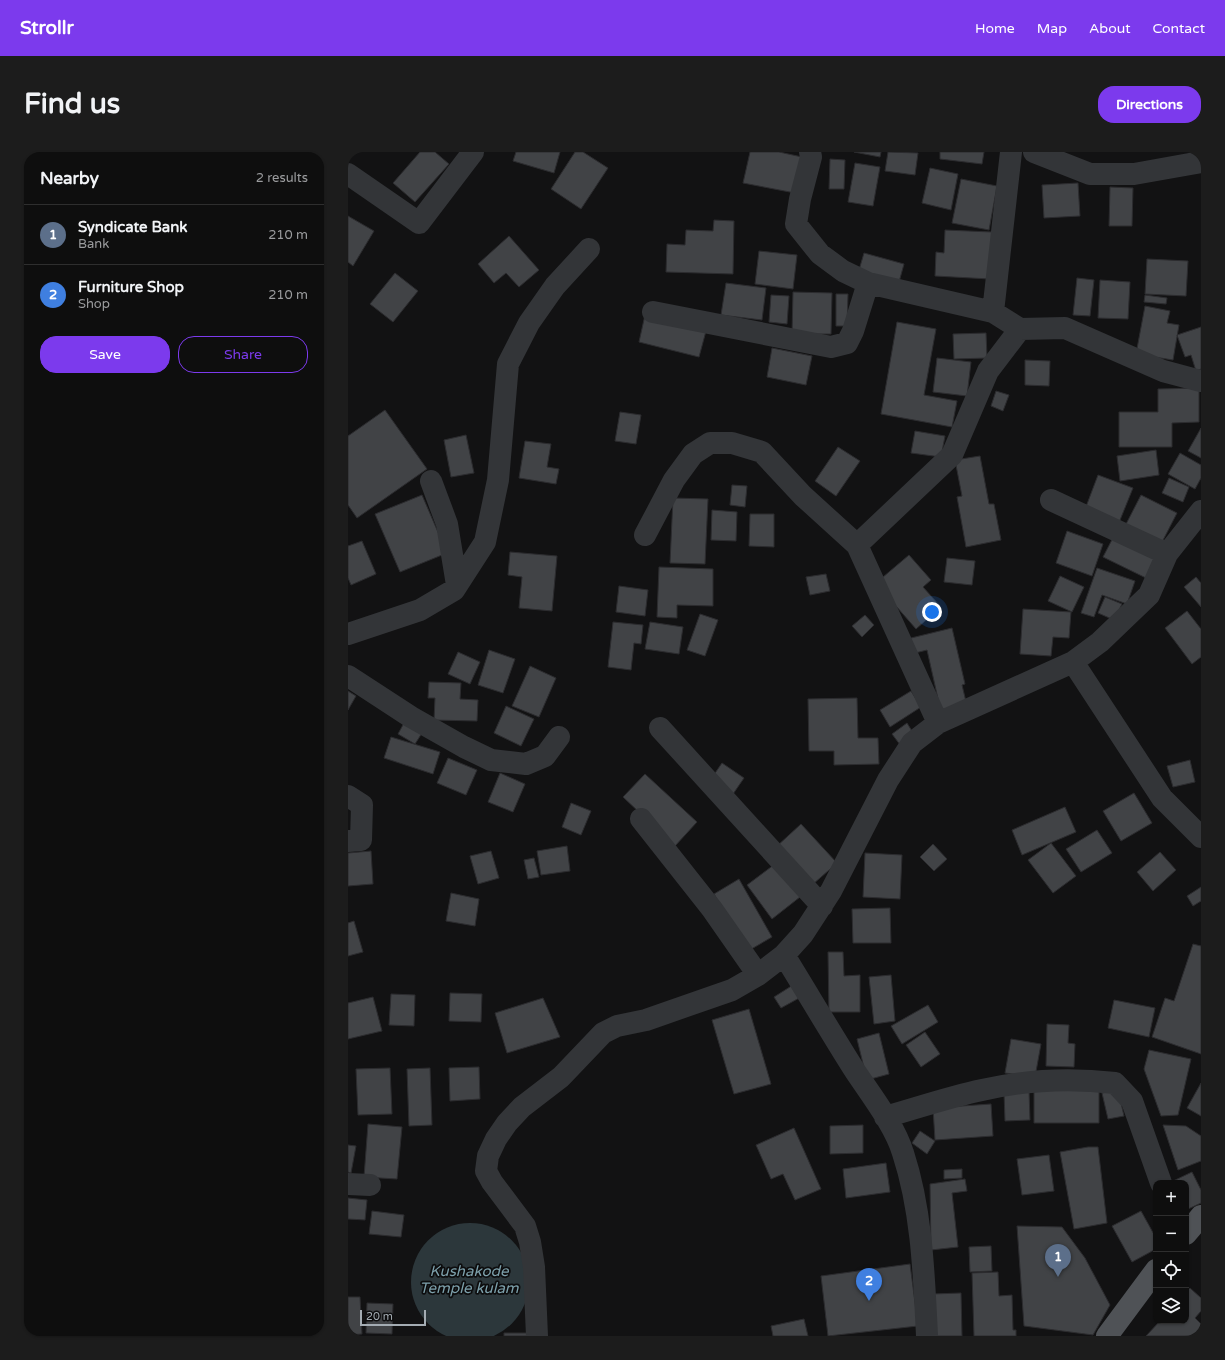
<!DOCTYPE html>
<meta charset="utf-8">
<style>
body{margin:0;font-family:"Varela Round",sans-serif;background:#1c1c1c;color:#f1f3f6}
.controls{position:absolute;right:12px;bottom:12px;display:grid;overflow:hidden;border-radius:8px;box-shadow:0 1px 3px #0004}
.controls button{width:36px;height:36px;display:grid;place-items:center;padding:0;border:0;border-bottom:1px solid #2e2e2e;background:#0e0e0e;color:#f1f3f6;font:20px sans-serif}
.scale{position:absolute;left:12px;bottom:10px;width:66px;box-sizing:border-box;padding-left:4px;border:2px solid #a4acb3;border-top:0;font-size:11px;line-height:14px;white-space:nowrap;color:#a4acb3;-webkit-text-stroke:3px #0d0d0e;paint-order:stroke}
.you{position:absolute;left:584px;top:460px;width:14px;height:14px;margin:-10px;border:3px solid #fff;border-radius:50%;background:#1a73e8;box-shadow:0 0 0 6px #1a73e833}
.badge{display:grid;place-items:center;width:26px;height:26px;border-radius:50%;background:#7c3aed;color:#fff;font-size:13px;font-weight:700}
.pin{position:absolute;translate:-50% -33px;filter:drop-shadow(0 1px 2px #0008)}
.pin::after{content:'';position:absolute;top:21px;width:14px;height:12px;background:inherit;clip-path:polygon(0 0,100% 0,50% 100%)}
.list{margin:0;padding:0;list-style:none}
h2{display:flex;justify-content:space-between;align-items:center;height:52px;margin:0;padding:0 16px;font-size:17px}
h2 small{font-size:13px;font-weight:400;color:#9b9c9e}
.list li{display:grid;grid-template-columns:26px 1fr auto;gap:12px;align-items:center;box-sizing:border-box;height:60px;padding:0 16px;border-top:1px solid #2e2e2e}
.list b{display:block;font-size:15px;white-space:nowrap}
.list p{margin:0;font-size:13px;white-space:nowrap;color:#9b9c9e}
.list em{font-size:13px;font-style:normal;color:#9b9c9e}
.actions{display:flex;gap:8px;padding:12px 16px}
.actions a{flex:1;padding:9px 0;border:1px solid #7c3aed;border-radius:16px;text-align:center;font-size:14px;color:#7c3aed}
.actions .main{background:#7c3aed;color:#fff}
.icon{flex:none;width:22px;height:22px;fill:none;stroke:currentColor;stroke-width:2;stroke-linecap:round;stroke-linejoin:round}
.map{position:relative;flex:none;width:853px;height:1184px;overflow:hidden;border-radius:16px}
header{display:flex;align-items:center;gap:24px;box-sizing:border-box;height:56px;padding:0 20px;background:#7c3aed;color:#fff}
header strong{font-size:19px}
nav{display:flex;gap:22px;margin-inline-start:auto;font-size:14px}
.intro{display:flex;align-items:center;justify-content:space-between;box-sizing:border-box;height:96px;padding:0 24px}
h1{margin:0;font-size:28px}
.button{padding:10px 18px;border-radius:16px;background:#7c3aed;color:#fff;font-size:14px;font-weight:700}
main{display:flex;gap:24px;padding:0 24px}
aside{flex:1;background:#0e0e0e;border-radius:16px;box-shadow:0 1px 3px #0004}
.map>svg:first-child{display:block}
.water{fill:#2c373b}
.building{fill:#414346;stroke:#2c2c2f}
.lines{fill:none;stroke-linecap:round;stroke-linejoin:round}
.minor{stroke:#333538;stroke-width:22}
.major{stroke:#4f5256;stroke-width:22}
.labels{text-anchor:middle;stroke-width:3.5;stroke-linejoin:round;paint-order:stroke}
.water-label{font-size:15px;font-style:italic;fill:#7da0ab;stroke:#0d0d0e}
</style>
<header>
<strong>Strollr</strong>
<nav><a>Home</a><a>Map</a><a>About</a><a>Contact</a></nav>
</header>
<div class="intro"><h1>Find us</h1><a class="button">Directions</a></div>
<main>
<aside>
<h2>Nearby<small>2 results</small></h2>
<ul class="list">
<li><span class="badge" style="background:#5c6f8a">1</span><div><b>Syndicate Bank</b><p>Bank</p></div><em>210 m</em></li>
<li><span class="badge" style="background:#3f7fe0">2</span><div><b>Furniture Shop</b><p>Shop</p></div><em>210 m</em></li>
</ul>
<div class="actions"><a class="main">Save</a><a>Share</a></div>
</aside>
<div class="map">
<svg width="853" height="1184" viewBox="0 0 853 1184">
<rect width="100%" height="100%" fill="#121213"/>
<path class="water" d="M63 1130a59 59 0 1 1 118 0a59 59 0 1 1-118 0Z"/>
<path class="building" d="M 72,0 L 87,0 L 101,12 L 67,50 L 45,31 Z
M 168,0 L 212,0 L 206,21 L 165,9 Z
M 227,0 L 235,0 L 260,16 L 233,57 L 203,37 Z
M 402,0 L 431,0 L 454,5 L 447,41 L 395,31 Z
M 506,0 L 533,0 L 532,5 Z
M 540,0 L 570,1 L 567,23 L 537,19 Z
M 592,0 L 636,0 L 634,12 L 592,7 Z
M 482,7 L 497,8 L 496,37 L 481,37 Z
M 507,11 L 532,15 L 525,54 L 500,50 Z
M 582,16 L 610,22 L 603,58 L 574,51 Z
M 613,27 L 649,34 L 641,78 L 604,71 Z
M 730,31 L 732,64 L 696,66 L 694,33 Z
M 762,35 L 785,36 L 784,74 L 761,74 Z
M 0,64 L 26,79 L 5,114 L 0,110 Z
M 366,68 L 386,69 L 385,122 L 318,120 L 319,92 L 337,93 L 338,78 L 365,79 Z
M 597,78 L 644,80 L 642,127 L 587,124 L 588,100 L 596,101 Z
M 161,84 L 191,118 L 171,135 L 158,121 L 146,131 L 130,112 Z
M 411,99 L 449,103 L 445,137 L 407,132 Z
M 516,101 L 556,112 L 551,130 L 511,118 Z
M 799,107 L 840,109 L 838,144 L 797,142 Z
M 47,121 L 70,139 L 45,170 L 22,152 Z
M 729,126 L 746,128 L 742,164 L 725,163 Z
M 752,128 L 782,130 L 780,167 L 750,166 Z
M 378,131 L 418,136 L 414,168 L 373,163 Z
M 445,140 L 484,141 L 483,182 L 444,182 Z
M 488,142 L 500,142 L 499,174 L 488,174 Z
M 423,143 L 441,144 L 439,172 L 421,170 Z
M 797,143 L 819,146 L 818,152 L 796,150 Z
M 797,154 L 822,159 L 819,171 L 831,173 L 825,208 L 788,202 Z
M 297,163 L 358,179 L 351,205 L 291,190 Z
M 549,170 L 588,177 L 576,243 L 609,249 L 604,275 L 533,262 Z
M 853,175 L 853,217 L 848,219 L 843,203 L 837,205 L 829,183 Z
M 638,181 L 639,206 L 606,207 L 605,182 Z
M 424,196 L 464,204 L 458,233 L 419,225 Z
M 589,206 L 623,210 L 619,244 L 585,240 Z
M 677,208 L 702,209 L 701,234 L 677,233 Z
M 851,236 L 851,270 L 824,271 L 824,295 L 771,295 L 771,260 L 810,260 L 810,237 Z
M 648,239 L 661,243 L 655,259 L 643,254 Z
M 37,258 L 79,317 L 9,366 L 0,353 L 0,284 Z
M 272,260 L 293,263 L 288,292 L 267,289 Z
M 853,276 L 853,306 L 840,299 Z
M 567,279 L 597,284 L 593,305 L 563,301 Z
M 118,283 L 126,321 L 103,325 L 96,288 Z
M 177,289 L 203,292 L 199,315 L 211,317 L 208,332 L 171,326 Z
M 490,295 L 512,309 L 488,344 L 467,329 Z
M 808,298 L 811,323 L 772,329 L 769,304 Z
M 832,301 L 853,313 L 853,326 L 847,337 L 820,322 Z
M 632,304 L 641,352 L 646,352 L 653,388 L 618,395 L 609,345 L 614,344 L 607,308 Z
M 750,323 L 785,336 L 770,373 L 736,360 Z
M 821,326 L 841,335 L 835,350 L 814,341 Z
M 384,333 L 399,334 L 397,355 L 382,353 Z
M 74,343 L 99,401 L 52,420 L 27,362 Z
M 793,343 L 829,361 L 812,394 L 776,376 Z
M 325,346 L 360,347 L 357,412 L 322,411 Z
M 364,358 L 389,360 L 388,389 L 363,388 Z
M 402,362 L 426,362 L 426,395 L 401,394 Z
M 719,379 L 755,392 L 744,424 L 708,411 Z
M 768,380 L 811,402 L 798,426 L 755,405 Z
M 14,389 L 28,422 L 3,433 L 0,426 L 0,394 Z
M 162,400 L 209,404 L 204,459 L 171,456 L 174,425 L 160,423 Z
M 561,403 L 583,428 L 575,435 L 593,455 L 568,477 L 528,431 Z
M 599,406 L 627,409 L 624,433 L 596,430 Z
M 311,415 L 365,417 L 365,454 L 329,453 L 329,466 L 309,465 Z
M 749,416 L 787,429 L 779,452 L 754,443 L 746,465 L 733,461 Z
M 478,422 L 482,439 L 462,443 L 458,425 Z
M 712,424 L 736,435 L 724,460 L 700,449 Z
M 848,425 L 853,431 L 853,455 L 836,435 Z
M 271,434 L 300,438 L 297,464 L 268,460 Z
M 757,445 L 774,452 L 766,468 L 750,461 Z
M 675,457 L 723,460 L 721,486 L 705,485 L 703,504 L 672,502 Z
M 839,459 L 853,477 L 853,505 L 844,512 L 817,476 Z
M 352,462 L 370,468 L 357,504 L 339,498 Z
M 517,463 L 526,473 L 514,485 L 504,474 Z
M 265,470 L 295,473 L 293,492 L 286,491 L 283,518 L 260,515 Z
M 302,470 L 335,475 L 331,502 L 297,497 Z
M 604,476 L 617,532 L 614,533 L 619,554 L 593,560 L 579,498 L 563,502 L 559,487 Z
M 141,498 L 167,507 L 155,541 L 130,533 Z
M 110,500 L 132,510 L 122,532 L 100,522 Z
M 182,514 L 208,526 L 191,565 L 164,554 Z
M 81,530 L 113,531 L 112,547 L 130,548 L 129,569 L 86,568 L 87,546 L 80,546 Z
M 0,539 L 8,544 L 0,558 Z
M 563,539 L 573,555 L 542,575 L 532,558 Z
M 509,546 L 510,586 L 530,586 L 531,612 L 486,613 L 486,599 L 461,599 L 460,547 Z
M 158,554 L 186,567 L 173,594 L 146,581 Z
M 56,571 L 74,581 L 67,592 L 50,582 Z
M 559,571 L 567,584 L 553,594 L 544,582 Z
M 43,585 L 92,600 L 85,622 L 36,606 Z
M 100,606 L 129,618 L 118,643 L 89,631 Z
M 842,608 L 847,630 L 825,635 L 819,614 Z
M 374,611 L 396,626 L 385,642 L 363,627 Z
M 152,621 L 177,632 L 165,660 L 140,650 Z
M 297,622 L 349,670 L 327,694 L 275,645 Z
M 786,641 L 804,671 L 773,689 L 755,659 Z
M 223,651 L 243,659 L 233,683 L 214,675 Z
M 717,655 L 728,680 L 674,703 L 664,678 Z
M 453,672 L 489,711 L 464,733 L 428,695 Z
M 749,678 L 764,701 L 733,720 L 718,697 Z
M 703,691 L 728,724 L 705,741 L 680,708 Z
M 585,692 L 599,707 L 586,719 L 572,705 Z
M 219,694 L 222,719 L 193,723 L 189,699 Z
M 23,699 L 25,732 L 0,734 L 0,701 Z
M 143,699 L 151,726 L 130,732 L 122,704 Z
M 812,700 L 828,718 L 805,739 L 789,720 Z
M 517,701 L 554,703 L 552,747 L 515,745 Z
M 186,706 L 191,725 L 180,727 L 176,708 Z
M 427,712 L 452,745 L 424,767 L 399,733 Z
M 391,727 L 424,785 L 400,799 L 366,742 Z
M 853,735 L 853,749 L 845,754 L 839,744 Z
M 103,741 L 131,747 L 127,774 L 98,769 Z
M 542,756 L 543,791 L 505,791 L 504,757 Z
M 6,769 L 15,800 L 0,804 L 0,771 Z
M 845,792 L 853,794 L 853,902 L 804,885 L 817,846 L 826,849 Z
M 480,800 L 495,800 L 496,824 L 512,823 L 512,860 L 481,860 Z
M 543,823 L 547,869 L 526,872 L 521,825 Z
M 445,833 L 453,845 L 433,856 L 426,845 Z
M 102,841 L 134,842 L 133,870 L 101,869 Z
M 43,842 L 67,843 L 66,874 L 41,873 Z
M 25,845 L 34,879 L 0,887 L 0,851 Z
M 195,846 L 212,885 L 159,901 L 147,861 Z
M 766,848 L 807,856 L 801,885 L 760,876 Z
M 580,853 L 590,870 L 554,892 L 543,874 Z
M 401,857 L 423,932 L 386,942 L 364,868 Z
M 699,872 L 721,873 L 720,891 L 727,892 L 726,915 L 698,914 Z
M 577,880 L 592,902 L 573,915 L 558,893 Z
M 531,881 L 541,922 L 519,928 L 509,887 Z
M 663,887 L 693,892 L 687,925 L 657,921 Z
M 801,898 L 843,907 L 830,963 L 813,964 L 796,917 Z
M 131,915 L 132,947 L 102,949 L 101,916 Z
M 42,916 L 44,962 L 10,963 L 8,917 Z
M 82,916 L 84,973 L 61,974 L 59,917 Z
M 853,931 L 853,964 L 839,956 Z
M 751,937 L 751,971 L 686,971 L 686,938 Z
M 770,938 L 776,964 L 760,967 L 754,941 Z
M 681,939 L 682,968 L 657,969 L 656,940 Z
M 643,952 L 645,984 L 587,988 L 585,956 Z
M 20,972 L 54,975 L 49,1027 L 16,1025 Z
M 515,973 L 515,1001 L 482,1002 L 482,974 Z
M 815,973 L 838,974 L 853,984 L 853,1009 L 830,1018 Z
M 446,976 L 473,1037 L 447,1048 L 435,1022 L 423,1027 L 408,993 Z
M 572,979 L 587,989 L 579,1002 L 564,991 Z
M 0,993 L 8,994 L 3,1021 L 0,1020 Z
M 740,995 L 750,995 L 759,1071 L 726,1077 L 712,1000 Z
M 701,1003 L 706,1039 L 674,1043 L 669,1007 Z
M 538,1011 L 542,1040 L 498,1046 L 495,1017 Z
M 614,1017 L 614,1026 L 596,1027 L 596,1018 Z
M 844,1020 L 853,1038 L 853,1051 L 838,1058 L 838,1031 L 821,1031 Z
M 617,1027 L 619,1039 L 604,1041 L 610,1095 L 583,1098 L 582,1032 Z
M 0,1046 L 19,1048 L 17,1068 L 0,1067 Z
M 24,1059 L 56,1063 L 53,1085 L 21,1082 Z
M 793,1059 L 808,1086 L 808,1097 L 784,1110 L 764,1074 Z
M 669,1074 L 714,1075 L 737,1106 L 762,1153 L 745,1183 L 676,1174 Z
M 643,1094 L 644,1119 L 622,1120 L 621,1095 Z
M 562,1112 L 570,1174 L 480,1184 L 473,1124 Z
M 650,1120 L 651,1144 L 664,1143 L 665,1178 L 668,1178 L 668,1184 L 626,1184 L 624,1121 Z
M 842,1136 L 853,1146 L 853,1159 L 847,1166 L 853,1172 L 853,1184 L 798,1184 L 812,1169 L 838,1169 L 838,1140 Z
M 613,1141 L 614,1184 L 586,1184 L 585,1142 Z
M 0,1145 L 12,1145 L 14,1182 L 0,1183 Z
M 19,1151 L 45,1152 L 44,1182 L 18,1181 Z
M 456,1167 L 460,1184 L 425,1184 L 423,1174 Z
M 156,1181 L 184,1181 L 184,1184 L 156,1184 Z"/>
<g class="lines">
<path class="minor" d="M 462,0 L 463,5 L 452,47 L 448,72 L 472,102 L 495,119 L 520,131 L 645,160 L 672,177 L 717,176 L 815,219 L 853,229
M 686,0 L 742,22 L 786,22 L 853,10
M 0,22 L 71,71 L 125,0
M 305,160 L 483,195 L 499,191 L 505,179 L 520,131
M 645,160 L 663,0
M 83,329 L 99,372 L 109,433
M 703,348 L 819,402
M 297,383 L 326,328 L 345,302 L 362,291 L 384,291 L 414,300 L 455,344 L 509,393 L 590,571
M 509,393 L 604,303 L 640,219 L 672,177
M 0,482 L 72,458 L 106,438 L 137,390 L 150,328 L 160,212 L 181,171 L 207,134 L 241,97
M 725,510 L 814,646 L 853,685
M 0,524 L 63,565 L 116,595 L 143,608 L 178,612 L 197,604 L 211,585
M 312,576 L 474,754
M 0,644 L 14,653 L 13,688 L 0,689
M 293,667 L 364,757 L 410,823
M 436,803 C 460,842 483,881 507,919 C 523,943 547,974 555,1001 C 574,1059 576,1123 579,1184
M 537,965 C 569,956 601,945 634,938 C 677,928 723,926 767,931 L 784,949 L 813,1031
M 0,1032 L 22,1033
M 189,1184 L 186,1115 L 182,1090 L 177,1074 L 144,1030 L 138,1019 L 140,1004 L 148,987 L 159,971 L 174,955 L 213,925 L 255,881 L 269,874 L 298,868 L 384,838 L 410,823 L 436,803 L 455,782 L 483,739 L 540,628 L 564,591 L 590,571 L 725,510 L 752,490 L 801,443 L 819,402 L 853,359"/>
<path class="major" d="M 838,1082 L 853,1064
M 759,1184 L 808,1118"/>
</g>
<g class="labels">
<g class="water-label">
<text x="121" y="1124">Kushakode<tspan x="121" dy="17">Temple kulam</tspan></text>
</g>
</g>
</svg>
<div class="controls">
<button>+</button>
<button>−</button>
<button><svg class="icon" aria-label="locate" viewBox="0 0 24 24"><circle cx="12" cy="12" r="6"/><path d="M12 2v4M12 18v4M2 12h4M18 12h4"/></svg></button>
<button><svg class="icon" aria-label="layers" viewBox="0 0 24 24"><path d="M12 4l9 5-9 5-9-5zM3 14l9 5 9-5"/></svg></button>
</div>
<div class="scale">20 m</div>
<div class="you"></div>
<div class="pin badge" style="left:710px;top:1125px;background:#5c6f8a">1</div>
<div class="pin badge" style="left:521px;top:1149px;background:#3f7fe0">2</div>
</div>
</main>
